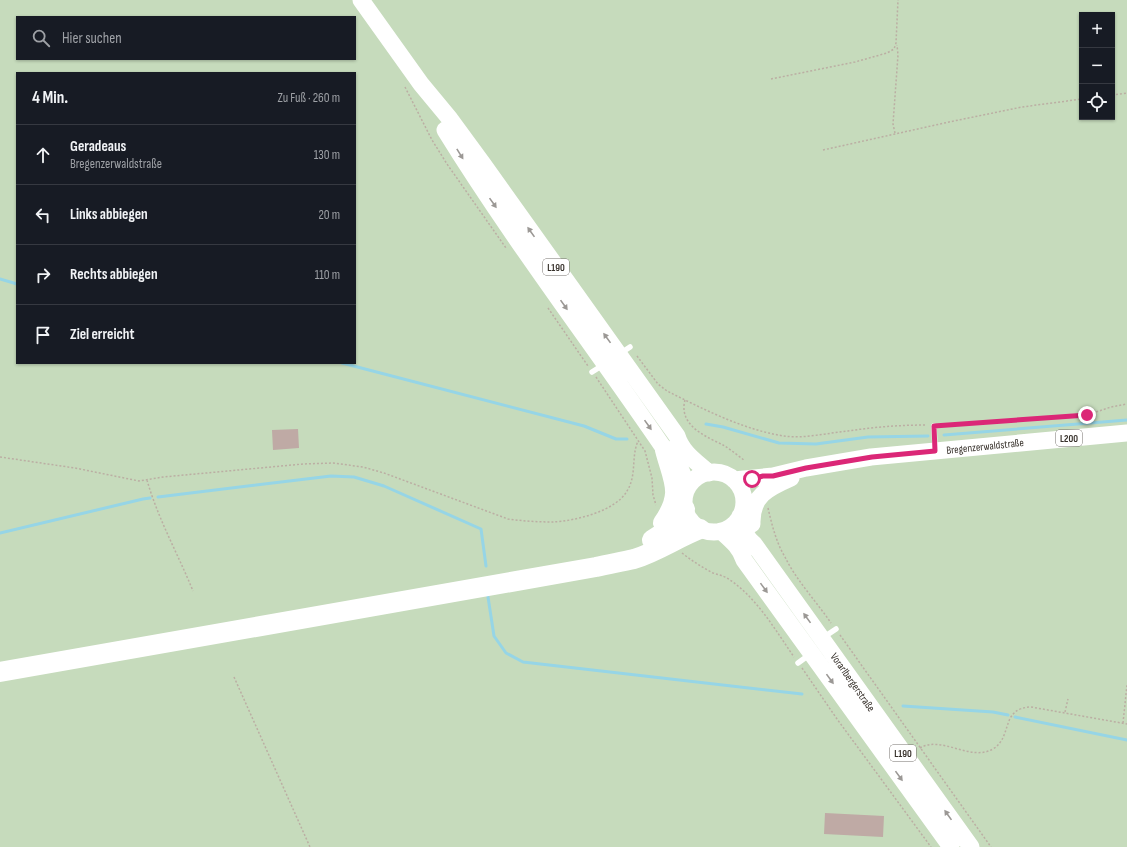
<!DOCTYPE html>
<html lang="de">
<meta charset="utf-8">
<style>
body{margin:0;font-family:"Sofia Sans Condensed",sans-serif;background:#20242c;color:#f1f3f6}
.controls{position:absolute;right:12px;top:12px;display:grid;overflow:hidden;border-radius:0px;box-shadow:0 1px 3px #0004}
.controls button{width:36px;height:36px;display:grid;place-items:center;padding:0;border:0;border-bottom:1px solid #363941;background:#171b24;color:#f1f3f6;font:20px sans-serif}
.stop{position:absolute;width:12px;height:12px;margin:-9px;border:3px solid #db2777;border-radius:50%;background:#fff}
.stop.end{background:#db2777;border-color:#fff;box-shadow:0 1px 4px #0008}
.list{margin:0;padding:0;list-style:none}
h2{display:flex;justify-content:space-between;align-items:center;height:52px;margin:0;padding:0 16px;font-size:17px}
h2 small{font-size:13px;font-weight:400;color:#9ea1a6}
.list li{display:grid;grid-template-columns:26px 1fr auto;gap:12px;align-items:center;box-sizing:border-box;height:60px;padding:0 16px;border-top:1px solid #363941}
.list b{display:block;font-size:15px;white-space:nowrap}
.list p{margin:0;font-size:13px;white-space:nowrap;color:#9ea1a6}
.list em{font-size:13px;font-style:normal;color:#9ea1a6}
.icon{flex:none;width:22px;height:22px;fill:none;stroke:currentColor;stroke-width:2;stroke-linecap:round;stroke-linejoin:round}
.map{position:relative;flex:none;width:1127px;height:847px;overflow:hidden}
.search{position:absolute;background:#171b24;box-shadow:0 1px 3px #0004;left:16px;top:16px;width:340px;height:44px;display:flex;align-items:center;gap:10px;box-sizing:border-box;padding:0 14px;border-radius:0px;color:#9ea1a6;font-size:15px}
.panel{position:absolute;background:#171b24;box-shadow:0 1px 3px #0004;left:16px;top:72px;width:340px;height:292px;border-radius:0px}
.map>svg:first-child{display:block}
.green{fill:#c6dbbc;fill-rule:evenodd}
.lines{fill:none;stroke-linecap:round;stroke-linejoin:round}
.stream{stroke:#96d5e6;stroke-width:3}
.building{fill:#bfaaa5}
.path{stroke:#bbaea3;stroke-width:1.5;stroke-dasharray:2 2;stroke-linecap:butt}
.service{stroke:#fff;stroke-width:5.5}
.primary{stroke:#fff;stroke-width:17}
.motorway{stroke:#fff;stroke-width:20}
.oneway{fill:#9b9895}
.route{stroke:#db2777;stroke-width:5}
.labels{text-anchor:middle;stroke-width:3;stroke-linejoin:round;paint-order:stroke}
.shield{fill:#fff;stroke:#736f6b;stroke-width:1}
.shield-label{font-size:10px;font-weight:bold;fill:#37312b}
.street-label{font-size:11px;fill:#37312b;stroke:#fff}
</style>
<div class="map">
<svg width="1127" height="847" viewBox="0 0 1127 847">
<rect width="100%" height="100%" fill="#feeddf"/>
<path class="green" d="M 0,0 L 1127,0 L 1127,847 L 0,847 ZM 1082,15 L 1112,15 L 1112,117 L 1082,117 ZM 17,17 L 355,17 L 355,59 L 17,59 ZM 17,73 L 355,73 L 355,363 L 17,363 Z"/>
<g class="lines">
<path class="stream" d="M 0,279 L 17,284
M 342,363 L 584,426 L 616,439 L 627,439
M 706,424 L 723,427 L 779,443 L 816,444 L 868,437 L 928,436
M 944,435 L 1127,420
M 158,497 L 331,476 L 354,477 L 384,486 L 481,529 L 486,566
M 0,533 L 143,499 L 150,498
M 488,597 L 494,636 L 506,653 L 523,662 L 802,694
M 903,706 L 993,712 L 1008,715
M 1015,717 L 1127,740"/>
</g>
<path class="building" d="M 298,429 L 299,448 L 273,450 L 272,430 Z
M 825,813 L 884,816 L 883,837 L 824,834 Z"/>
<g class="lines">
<path class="path" d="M 771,79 L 855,62 L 887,53 L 894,49 L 896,43 L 898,0
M 405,87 L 432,140 L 447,164 L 506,248
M 1112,95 L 1127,93
M 895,133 L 893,124 L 898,55 L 897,45
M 823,150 L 949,122 L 1022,107 L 1082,99
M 548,308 L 588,366
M 637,356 L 658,384 L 667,391 C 703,409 744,430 784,436 C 804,439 827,433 848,431 C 874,427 900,425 927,425
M 596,377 L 645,451 L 652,478 L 653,495 L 656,505
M 685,400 C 678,426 707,437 725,446 C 732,451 739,456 745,461
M 941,425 L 1087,415 L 1111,407 L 1127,404
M 0,457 L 75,468 L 139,481 L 163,477 L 303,464 L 333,463 L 363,467 L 384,473 L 508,519 C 523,521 538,522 553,522 C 575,521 616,511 627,491 C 637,475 631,457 638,441
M 147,480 C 158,519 178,554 193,591
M 768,508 C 772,525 776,542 785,557 C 796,580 816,601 831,623
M 682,553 C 692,561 702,567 713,573 C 719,575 725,576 730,580 C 757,598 776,631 794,657
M 840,635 L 991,847
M 802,668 L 837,719 L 931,847
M 234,677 L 310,847
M 1065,712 L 1068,699
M 1123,723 L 1127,685
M 920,748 C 942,735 970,762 993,749 C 1013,737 1000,708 1031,707 L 1127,724"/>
<path class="service" d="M 621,353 L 630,347
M 592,372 L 603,365
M 934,426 L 935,448
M 824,637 L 836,629
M 798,663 L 809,655"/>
<path class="primary" d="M 361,0 L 421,84 L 450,119 L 483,164 L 677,436 C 682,453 697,462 709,473
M 445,130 C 513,240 592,343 665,450 C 678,460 682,472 688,487
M684 502a30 30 0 1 1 60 0a30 30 0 1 1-60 0Z
M 734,480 L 773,476 L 806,468 L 871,457 L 1127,433
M 740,516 C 743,527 745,537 754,544 L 971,847
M 752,524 C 751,496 768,488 791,478
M 721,531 C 731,540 740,547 744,560 L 951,847"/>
<path class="motorway" d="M 663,523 C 684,493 673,481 665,450
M 652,540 L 669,529 L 685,509
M 0,672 L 596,567 C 609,564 621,562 634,559 C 657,552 677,538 700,529"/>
</g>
<defs><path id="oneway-solid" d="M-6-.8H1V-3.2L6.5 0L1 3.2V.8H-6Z"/></defs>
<g class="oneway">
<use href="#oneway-solid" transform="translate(460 154) rotate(58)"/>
<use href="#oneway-solid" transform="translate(493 203) rotate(55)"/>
<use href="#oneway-solid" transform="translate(531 232) rotate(-125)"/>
<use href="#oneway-solid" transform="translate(564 305) rotate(55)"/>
<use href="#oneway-solid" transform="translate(607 338) rotate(-126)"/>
<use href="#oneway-solid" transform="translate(648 425) rotate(55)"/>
<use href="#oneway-solid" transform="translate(764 588) rotate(54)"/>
<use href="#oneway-solid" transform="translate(807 618) rotate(-126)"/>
<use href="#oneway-solid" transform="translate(830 679) rotate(54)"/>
<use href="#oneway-solid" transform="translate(899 776) rotate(54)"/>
<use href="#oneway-solid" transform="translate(948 815) rotate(-125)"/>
</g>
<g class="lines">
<path class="route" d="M 752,479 L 763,476 L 773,476 L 806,468 L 872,457 L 935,451 L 934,426 L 1087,415"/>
</g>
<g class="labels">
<g class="shield">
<rect x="543" y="259" width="26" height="16" rx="3"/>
<rect x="1056" y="430" width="26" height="16" rx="3"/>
<rect x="890" y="745" width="26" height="16" rx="3"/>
</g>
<g class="shield-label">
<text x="556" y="271">L190</text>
<text x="1069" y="442">L200</text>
<text x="903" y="757">L190</text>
</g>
<g class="street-label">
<text transform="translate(985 446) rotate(-6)" y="4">Bregenzerwaldstraße</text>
<text transform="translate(853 682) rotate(55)" y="4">Vorarlbergerstraße</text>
</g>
</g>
</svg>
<div class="controls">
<button>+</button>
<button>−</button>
<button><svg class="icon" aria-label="locate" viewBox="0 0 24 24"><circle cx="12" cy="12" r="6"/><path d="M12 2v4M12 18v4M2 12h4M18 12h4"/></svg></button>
</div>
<div class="stop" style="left:752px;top:479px"></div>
<div class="stop end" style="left:1087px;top:415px"></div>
<div class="search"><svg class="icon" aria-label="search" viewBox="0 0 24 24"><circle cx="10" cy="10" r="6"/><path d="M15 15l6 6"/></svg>Hier suchen</div>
<section class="panel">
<h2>4 Min.<small>Zu Fuß · 260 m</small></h2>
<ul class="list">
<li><svg class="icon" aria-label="ahead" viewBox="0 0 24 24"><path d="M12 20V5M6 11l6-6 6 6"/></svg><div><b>Geradeaus</b><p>Bregenzerwaldstraße</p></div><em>130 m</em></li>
<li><svg class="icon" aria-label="left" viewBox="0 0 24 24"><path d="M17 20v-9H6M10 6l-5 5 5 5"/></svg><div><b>Links abbiegen</b></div><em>20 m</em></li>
<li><svg class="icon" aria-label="right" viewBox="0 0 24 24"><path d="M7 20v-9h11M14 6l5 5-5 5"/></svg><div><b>Rechts abbiegen</b></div><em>110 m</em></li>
<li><svg class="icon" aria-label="arrive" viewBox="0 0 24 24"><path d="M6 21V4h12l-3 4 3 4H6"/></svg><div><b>Ziel erreicht</b></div></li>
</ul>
</section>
</div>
